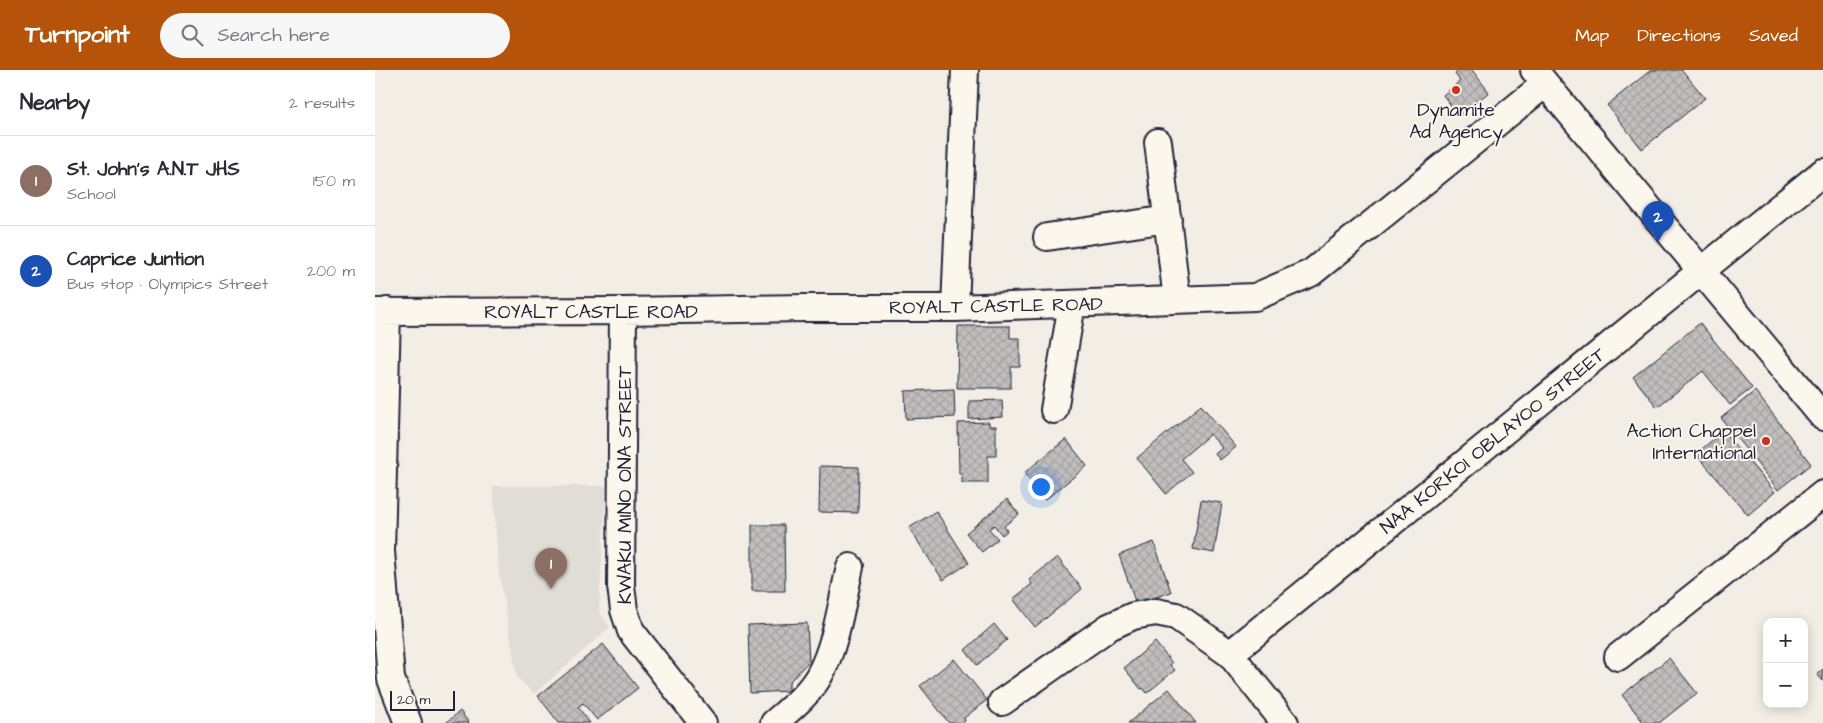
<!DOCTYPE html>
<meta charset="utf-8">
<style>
body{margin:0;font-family:"Architects Daughter",sans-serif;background:#f7f7f7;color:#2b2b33}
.controls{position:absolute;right:15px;bottom:15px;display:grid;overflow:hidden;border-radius:10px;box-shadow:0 2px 12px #0003}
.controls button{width:45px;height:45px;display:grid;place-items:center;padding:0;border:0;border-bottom:1px solid #e1e1e2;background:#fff;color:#2b2b33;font:25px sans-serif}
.scale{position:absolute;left:15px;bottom:12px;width:65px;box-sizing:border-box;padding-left:5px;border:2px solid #22223b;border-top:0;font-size:14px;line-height:18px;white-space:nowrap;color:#22223b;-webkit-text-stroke:4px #fbf7ec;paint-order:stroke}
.you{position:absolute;left:665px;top:416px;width:18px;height:18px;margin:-12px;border:4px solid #fff;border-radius:50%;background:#1a73e8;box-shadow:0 0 0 8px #1a73e833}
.badge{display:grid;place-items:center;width:32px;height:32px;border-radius:50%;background:#b45309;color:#fff;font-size:16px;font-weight:700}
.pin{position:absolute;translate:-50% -41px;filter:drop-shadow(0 1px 2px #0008)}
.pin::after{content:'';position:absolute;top:26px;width:18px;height:15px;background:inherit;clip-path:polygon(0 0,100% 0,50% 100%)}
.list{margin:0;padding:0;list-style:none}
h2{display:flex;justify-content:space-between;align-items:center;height:65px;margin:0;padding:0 20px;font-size:21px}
h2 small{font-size:16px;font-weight:400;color:#7c7c81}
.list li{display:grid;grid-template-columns:32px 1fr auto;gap:15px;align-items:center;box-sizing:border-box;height:90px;padding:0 20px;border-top:1px solid #e1e1e2}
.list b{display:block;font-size:19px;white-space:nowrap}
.list p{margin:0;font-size:16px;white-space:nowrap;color:#7c7c81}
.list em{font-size:16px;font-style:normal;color:#7c7c81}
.icon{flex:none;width:28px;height:28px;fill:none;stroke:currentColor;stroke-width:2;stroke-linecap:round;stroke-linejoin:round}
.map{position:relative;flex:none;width:1448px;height:653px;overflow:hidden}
header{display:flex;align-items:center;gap:30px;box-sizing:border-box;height:70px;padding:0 25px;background:#b45309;color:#fff}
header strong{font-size:24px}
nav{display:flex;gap:28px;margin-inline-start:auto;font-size:18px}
.search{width:350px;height:45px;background:#f7f7f7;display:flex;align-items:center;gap:12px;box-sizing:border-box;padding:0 18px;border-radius:28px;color:#7c7c81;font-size:19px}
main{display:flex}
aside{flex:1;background:#fff}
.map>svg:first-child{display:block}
.built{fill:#e0dcd6}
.building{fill:url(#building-cross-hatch);stroke:#22223b}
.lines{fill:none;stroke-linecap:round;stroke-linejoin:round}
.minor-casing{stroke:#22223b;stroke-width:30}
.minor{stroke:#fbf7ec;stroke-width:26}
.poi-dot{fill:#c8321e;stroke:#fbf7ec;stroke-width:2}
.labels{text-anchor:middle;stroke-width:4;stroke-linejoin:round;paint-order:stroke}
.poi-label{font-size:19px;fill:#22223b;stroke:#fbf7ec}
.street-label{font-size:19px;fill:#22223b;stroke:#fbf7ec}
</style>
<header>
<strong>Turnpoint</strong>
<div class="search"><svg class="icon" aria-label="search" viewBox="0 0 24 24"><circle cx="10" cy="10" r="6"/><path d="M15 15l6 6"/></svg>Search here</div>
<nav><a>Map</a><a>Directions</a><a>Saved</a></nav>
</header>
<main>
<aside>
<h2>Nearby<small>2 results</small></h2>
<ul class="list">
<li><span class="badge" style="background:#8d6e63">1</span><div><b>St. John's A.N.T JHS</b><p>School</p></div><em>150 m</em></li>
<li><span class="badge" style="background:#1a4fb4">2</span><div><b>Caprice Juntion</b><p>Bus stop · Olympics Street</p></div><em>200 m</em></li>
</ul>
</aside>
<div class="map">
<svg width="1448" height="653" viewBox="0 0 1448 653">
<defs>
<pattern id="building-cross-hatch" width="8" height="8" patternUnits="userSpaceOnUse" patternTransform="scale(1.25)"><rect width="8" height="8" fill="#c2bebe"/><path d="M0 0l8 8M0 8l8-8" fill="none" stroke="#a6a3a4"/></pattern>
</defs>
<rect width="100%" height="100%" fill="#f2eee5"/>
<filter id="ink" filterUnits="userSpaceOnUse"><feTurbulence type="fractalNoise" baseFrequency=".02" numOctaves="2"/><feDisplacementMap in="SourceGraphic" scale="10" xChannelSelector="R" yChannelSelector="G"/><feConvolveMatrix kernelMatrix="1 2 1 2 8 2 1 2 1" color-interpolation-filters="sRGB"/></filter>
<g filter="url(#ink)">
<path class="built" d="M 118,416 L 231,416 L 224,541 L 235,557 L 159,624 L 142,607 L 123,496 Z"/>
<path class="building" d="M 1085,0 L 1097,0 L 1114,22 L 1084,46 L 1068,25 L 1085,11 L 1080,4 Z
M 1276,0 L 1307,0 L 1330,28 L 1267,79 L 1232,35 Z
M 1325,253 L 1377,318 L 1355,335 L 1328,301 L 1282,337 L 1258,307 Z
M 583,256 L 635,256 L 635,268 L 645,268 L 645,297 L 636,297 L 636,318 L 582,318 Z
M 579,319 L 580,347 L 531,349 L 530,321 Z
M 1380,321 L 1436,394 L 1403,420 L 1346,348 Z
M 627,330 L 628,347 L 594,349 L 594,331 Z
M 826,335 L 861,377 L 845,390 L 840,384 L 847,378 L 835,364 L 806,389 L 817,402 L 791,424 L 762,388 Z
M 614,352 L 614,356 L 621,356 L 621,386 L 613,386 L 613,413 L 587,413 L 587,404 L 584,404 L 583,353 Z
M 1348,361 L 1400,422 L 1373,445 L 1321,384 Z
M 691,369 L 712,396 L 670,430 L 649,403 Z
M 445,396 L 484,397 L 483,443 L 444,442 Z
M 632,429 L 644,444 L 629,456 L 632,461 L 627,465 L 619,455 L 614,459 L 623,469 L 607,482 L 591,463 Z
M 826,430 L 847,433 L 839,483 L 818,479 Z
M 561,441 L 594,493 L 568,510 L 534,458 Z
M 377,455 L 409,455 L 410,521 L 377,521 Z
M 779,472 L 796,522 L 761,534 L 744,485 Z
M 682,487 L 707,519 L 660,557 L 638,529 L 657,514 L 654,510 Z
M 432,553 L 434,591 L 414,612 L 414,621 L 375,623 L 373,555 Z
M 619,554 L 632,570 L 602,595 L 590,580 Z
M 780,572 L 797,593 L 795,595 L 800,600 L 772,623 L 768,618 L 766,619 L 749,598 Z
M 228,574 L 263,618 L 222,650 L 208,633 L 203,637 L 215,653 L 184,653 L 163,626 Z
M 1294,588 L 1322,623 L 1284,653 L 1269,653 L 1247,625 Z
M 579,589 L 612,630 L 589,648 L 590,651 L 587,653 L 574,653 L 545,616 Z
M 1448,599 L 1448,611 L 1442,604 Z
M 794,619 L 821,653 L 753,653 Z
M 85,641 L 94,653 L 71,653 Z"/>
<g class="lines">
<defs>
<path id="minor" d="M 1159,0 L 1448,347
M 783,72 L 802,230
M 672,167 L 793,149
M 580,238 L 590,0
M 12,241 L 6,481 L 16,609 L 33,653
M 248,241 L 246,516 L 249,540 L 256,561 L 328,653
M 0,242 L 248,241 L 431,238 L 580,238 L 880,227 L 936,203 L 1170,14
M 679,340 L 697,234
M 855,584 L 1448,102
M 1243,587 L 1448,424
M 627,632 L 734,557 L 758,546 L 781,542 L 801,546 L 855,584 L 910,653
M 399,653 C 415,639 433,625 444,606 C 461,576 467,531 475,497"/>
</defs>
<use href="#minor" class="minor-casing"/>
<use href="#minor" class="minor"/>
</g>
</g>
<g class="poi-dot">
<circle cx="1081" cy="20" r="5"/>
<circle cx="1391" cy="371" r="5"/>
</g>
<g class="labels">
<g class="poi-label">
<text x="1081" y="46">Dynamite<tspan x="1081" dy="22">Ad Agency</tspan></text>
<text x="1381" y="367" text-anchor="end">Action Chappel<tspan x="1381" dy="22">International</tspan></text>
</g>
<g class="street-label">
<text transform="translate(621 235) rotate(-1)" y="7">ROYALT CASTLE ROAD</text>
<text x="216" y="248">ROYALT CASTLE ROAD</text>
<text transform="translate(1117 370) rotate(-39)" y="7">NAA KORKOI OBLAYOO STREET</text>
<text transform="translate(249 415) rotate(-90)" y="7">KWAKU MINO ONA STREET</text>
</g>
</g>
</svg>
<div class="controls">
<button>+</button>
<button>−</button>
</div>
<div class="scale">20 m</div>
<div class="you"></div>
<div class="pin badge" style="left:176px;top:519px;background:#8d6e63">1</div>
<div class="pin badge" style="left:1283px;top:172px;background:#1a4fb4">2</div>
</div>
</main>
